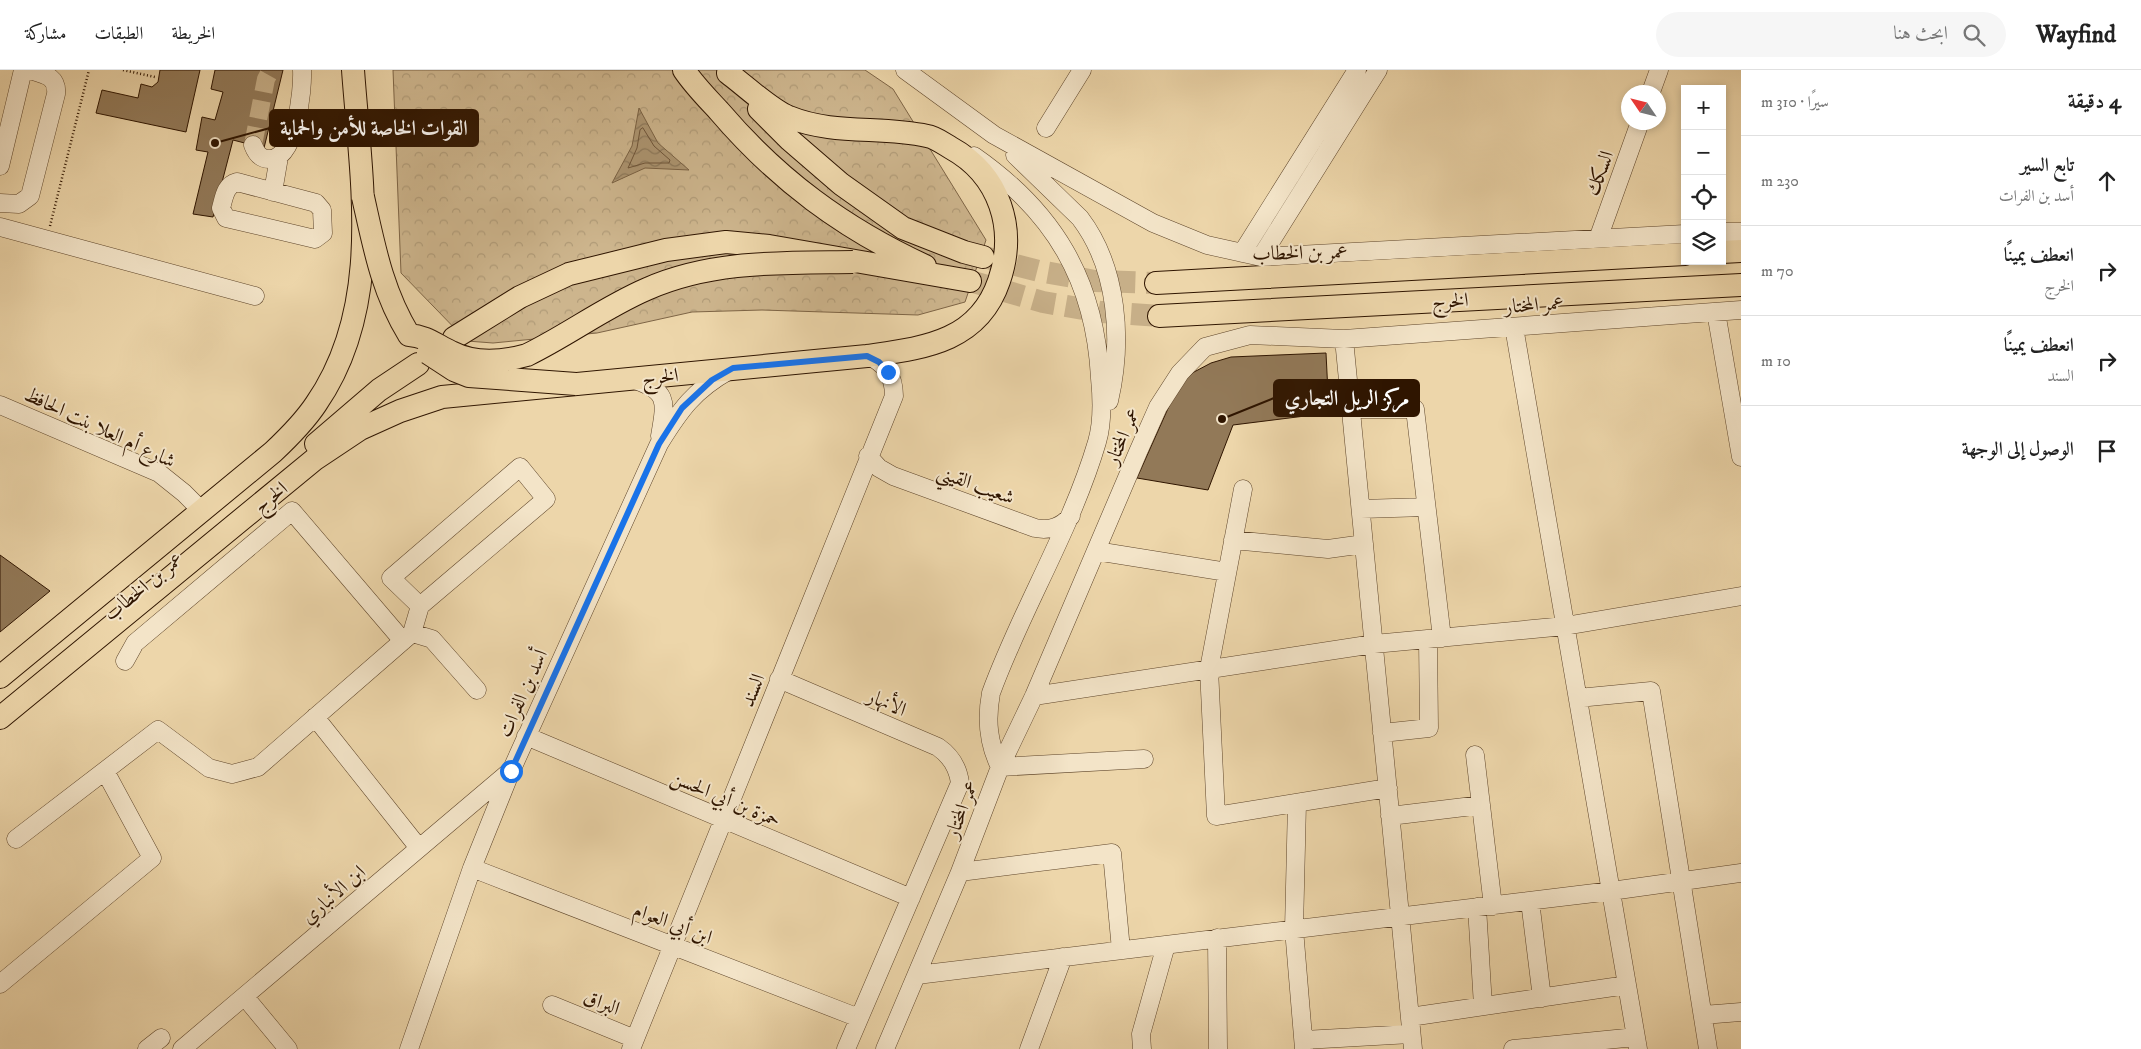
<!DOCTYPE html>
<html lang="ar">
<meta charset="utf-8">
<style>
body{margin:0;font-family:"IM FELL DW Pica",Amiri,serif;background:#f6f6f6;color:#222;direction:rtl}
.controls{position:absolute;right:15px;top:15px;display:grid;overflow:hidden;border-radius:0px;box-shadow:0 2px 8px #0003}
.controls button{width:45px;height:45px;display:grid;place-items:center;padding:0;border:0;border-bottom:1px solid #e0e0e0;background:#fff;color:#222;font:25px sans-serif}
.compass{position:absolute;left:1621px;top:15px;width:45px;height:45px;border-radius:50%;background:#fff;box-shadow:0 2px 8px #0003;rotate:305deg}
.stop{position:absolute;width:15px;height:15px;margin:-11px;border:4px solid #1a73e8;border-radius:50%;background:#fff}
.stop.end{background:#1a73e8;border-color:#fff;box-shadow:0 1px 5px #0008}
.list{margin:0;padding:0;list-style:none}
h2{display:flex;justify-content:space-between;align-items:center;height:65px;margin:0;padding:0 20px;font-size:21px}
h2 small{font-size:16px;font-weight:400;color:#767676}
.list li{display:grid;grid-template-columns:32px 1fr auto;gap:15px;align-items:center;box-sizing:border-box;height:90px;padding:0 20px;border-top:1px solid #e0e0e0}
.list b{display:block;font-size:19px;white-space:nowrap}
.list p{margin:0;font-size:16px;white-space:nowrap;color:#767676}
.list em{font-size:16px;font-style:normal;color:#767676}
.icon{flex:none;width:28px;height:28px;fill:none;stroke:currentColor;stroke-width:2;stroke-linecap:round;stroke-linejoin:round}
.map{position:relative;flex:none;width:1741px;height:979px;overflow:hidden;direction:ltr}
header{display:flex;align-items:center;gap:30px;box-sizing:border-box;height:70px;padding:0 25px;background:#fff;border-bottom:1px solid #e0e0e0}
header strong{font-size:24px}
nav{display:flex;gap:28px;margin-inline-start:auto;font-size:18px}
.search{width:350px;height:45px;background:#f6f6f6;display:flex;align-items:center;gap:12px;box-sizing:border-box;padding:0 18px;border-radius:28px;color:#767676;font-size:19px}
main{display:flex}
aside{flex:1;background:#fff}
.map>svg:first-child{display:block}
.forest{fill:url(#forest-crowns);stroke:#7e6546}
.water{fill:url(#water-waves);stroke:#7a6143}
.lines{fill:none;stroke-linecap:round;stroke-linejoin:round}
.shore{stroke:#6e5438;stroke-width:1}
.building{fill:#927958;stroke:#2f1500}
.minor-tunnel{stroke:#c7af88;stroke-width:18;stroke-dasharray:18 9;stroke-linecap:butt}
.major-tunnel{stroke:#c7af88;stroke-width:22;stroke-dasharray:22 11;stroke-linecap:butt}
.minor-casing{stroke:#5e452a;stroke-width:19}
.major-casing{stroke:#2f1500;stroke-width:24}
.path{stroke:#2f1500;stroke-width:2.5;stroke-dasharray:1 2.5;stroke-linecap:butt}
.minor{stroke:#f3e4c8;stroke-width:18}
.major{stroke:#edd6aa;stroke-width:22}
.major-bridge-casing{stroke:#2f1500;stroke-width:24;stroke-linecap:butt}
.major-bridge{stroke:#edd6aa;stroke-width:22}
.route{stroke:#1a73e8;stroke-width:6}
.labels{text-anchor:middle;stroke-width:4;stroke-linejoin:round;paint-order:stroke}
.street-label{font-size:20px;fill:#2f1500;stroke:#f3e4c8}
.leader{fill:none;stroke:#2f1500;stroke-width:2}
.callout-dot{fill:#2f1500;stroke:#f3e4c8;stroke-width:2}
.callout{fill:#2f1500;stroke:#2f1500;stroke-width:2}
.callout-label{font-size:21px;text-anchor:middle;font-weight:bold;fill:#fff}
</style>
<header>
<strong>Wayfind</strong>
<div class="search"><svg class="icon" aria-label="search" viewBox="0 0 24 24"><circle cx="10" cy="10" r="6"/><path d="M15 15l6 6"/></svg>ابحث هنا</div>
<nav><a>الخريطة</a><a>الطبقات</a><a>مشاركة</a></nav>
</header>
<main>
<aside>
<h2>4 دقيقة<small>سيرًا · 310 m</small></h2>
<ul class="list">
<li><svg class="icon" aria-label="ahead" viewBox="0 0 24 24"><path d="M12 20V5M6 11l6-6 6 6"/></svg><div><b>تابع السير</b><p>أسد بن الفرات</p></div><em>230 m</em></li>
<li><svg class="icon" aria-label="right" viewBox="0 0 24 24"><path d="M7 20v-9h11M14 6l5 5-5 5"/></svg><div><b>انعطف يمينًا</b><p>الخرج</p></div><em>70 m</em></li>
<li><svg class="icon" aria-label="right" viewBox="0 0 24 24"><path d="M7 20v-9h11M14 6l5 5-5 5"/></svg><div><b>انعطف يمينًا</b><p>السند</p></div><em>10 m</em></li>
<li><svg class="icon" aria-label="arrive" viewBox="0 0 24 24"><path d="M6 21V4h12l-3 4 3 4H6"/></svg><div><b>الوصول إلى الوجهة</b></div></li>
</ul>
</aside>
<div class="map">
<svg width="1741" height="979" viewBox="0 0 1741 979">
<defs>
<pattern id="forest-crowns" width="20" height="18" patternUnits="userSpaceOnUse" patternTransform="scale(1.25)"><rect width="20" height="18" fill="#cdb58d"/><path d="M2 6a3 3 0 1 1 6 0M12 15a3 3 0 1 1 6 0" fill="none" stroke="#b09b78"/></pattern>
<pattern id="water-waves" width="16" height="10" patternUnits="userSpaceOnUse" patternTransform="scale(1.25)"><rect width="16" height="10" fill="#ac9470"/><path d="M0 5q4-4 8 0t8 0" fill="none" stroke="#8c785a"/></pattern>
</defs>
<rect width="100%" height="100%" fill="#edd6aa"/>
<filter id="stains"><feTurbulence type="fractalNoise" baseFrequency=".004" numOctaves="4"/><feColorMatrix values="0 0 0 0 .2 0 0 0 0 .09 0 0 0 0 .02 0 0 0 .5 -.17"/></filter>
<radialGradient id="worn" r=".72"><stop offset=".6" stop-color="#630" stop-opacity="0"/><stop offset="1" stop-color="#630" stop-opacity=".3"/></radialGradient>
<path class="forest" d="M 393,0 L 865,0 L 893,19 L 986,170 L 965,232 L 918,245 L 762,240 L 692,242 L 597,263 L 493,273 L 467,271 L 401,203 Z"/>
<path class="water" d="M 639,38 L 658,73 L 689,100 L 645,98 L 612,113 L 632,76 Z"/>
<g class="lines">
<path class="shore" d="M 643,58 L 654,76 L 670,90 L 669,93 L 645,93 L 628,98 L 637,78 L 640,60 Z"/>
</g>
<path class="building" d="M 160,0 L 200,0 L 186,62 L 96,43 L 102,20 L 138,28 L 141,14 L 152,17 L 158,12 Z
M 215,0 L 283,0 L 264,78 L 233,70 L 213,147 L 193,144 L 208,82 L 196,80 L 202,47 L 215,50 L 223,22 L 211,19 Z
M 1326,283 L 1329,343 L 1233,355 L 1208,420 L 1137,408 L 1178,316 L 1194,302 L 1211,293 L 1231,287 Z
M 0,485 L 50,521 L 0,562 Z"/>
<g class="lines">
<path class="minor-tunnel" d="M 253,75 L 266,9 L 271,0"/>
<path class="major-tunnel" d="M 984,187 L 1039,201 L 1095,211 L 1156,213
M 970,211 L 1043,232 L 1101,242 L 1159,246"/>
<defs>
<path id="minor" d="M 905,0 L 994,65 L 1153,153 L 1207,175 L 1261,187 L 1685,164
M 1651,22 L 1659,0
M 1046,58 L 1082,0
M 253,75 C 256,83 260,89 269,89 C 296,90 303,20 302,0
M 1015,85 L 1080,148 C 1118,198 1123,271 1109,331
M 974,86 C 1054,142 1095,210 1100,308 C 1102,328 1103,352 1097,372 C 1071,460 1022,538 991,623 C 986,650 988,673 1000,697 L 1144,689
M 0,96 L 23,0
M 237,112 L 316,133 L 322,140 L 323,163 L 315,169 L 226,148 L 221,138 C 224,128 225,115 237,112 Z
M 273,122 L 279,87
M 0,133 L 19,134 L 30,126 L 56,24 C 58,6 43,4 30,0
M 0,157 L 255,226
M 1722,162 L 1741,162
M 1598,169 L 1640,52
M 1242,183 L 1357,0
M 1261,187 L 1378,0
M 1716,242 L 1741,387
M 1514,257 L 1638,979
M 1344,269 L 1413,979
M 632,309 C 669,321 666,331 660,366
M 0,335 L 159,403 L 184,423 L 202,441
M 1351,339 L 1415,339 L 1442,568
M 868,386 L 879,398 L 893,406 L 1035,458 C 1050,461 1061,457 1071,446
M 1243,419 L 1209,599 L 1216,746 L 1388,718
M 1361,439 L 1426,437
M 1233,470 L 1328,479 L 1364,474
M 1096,481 L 1227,502
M 412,563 L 420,536 L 391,508 L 520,397 L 546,429 L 420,536
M 125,591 L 135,573 L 292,441 L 403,571
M 779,609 L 938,677 C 951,686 958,697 960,713 L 846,979
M 1034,626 L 1374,574 L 1565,556 L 1741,526
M 1578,628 L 1651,621 L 1708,979
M 315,647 L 419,778
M 1382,663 L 1429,658 L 1428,569
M 526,666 L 911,828
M 1475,685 L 1493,836
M 1297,733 L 1294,859 L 1304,979
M 1390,746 L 1481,735
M 16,769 L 158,660 L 209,698 L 232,704 L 258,697 L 412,563 L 432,569 L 477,620
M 472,798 L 859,948
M 960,802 L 1112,783 L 1121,880
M 1530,831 L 1542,928
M 1477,837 L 1483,936
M 1217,868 L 1218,979
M 917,905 L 1611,821 L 1741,803
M 0,914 L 152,788 L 105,701
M 245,927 L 288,979
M 552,935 L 635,969
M 1703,945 L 1741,942
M 1410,947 L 1627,915
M 1304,970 L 1411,964
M 147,979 L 161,968
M 182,979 L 508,703
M 409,979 L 472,798 L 511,701 L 659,374 C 680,340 694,320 730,300
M 631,979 L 894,326 C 894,306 885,292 867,286
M 885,979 L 960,802 L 1000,697 L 1034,626 L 1138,382 L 1158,337 L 1180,303 L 1205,277 L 1250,265 L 1344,269 L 1741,240
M 1029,979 L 1063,887
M 1142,979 L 1141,964 L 1166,875
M 1513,979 L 1636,967"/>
<path id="major" d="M 684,0 C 694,15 707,28 719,41 C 778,110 843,158 925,196
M 759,39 L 790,70 L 841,114 L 903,158 L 964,182 L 983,187
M 1722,182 L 1741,181
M 1156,213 L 1685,184
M 1159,246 L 1741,215
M 454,268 L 520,227 L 569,204 L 666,180 L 726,172 L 769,176 L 970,211
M 316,374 L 379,320 L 418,294
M 0,607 L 273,382 C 289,367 304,352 316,334 C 384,236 361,111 353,0
M 0,648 L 315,389 L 360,359 L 400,341 L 442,327 L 867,286 C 922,278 978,273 999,211 C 1017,159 1000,105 951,78 C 944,74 935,67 927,66 C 881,56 833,65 789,47 C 772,41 743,14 728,3"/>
</defs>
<use href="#minor" class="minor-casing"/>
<use href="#major" class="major-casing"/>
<path class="path" d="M 123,0 L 155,7
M 50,156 L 89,0"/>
<use href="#minor" class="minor"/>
<use href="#major" class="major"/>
<defs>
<path id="major-bridge" d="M 363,127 C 374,176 382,221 409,265 C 426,266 436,275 451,282 C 474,294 502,292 527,285 C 568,265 605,237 647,219 C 712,190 783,193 853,192
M 428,283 L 454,300 L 469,306 L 576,314"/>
</defs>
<use href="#major-bridge" class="major-bridge-casing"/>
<use href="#major-bridge" class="major-bridge"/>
</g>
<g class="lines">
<path class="route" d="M 511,701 L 659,374 L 682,338 L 712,310 L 733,298 L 867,286 L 879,292 L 888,302"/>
</g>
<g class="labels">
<g class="street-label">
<text transform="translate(1599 103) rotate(-70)" y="7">السكك</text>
<text transform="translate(1300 182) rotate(-1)" y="7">عمر بن الخطاب</text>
<text transform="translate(1450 230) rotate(-3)" y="7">الخرج</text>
<text transform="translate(1534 234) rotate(-4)" y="7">عمر المختار</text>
<text transform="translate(660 306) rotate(-6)" y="7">الخرج</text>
<text transform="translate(100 357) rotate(25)" y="7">شارع أم العلا بنت الحافظ</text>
<text transform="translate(1122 366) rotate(-66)" y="7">عمر المختار</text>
<text transform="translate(976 414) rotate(20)" y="7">شعيب القيني</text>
<text transform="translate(270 427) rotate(-39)" y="7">الخرج</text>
<text transform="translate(143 516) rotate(-39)" y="7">عمر بن الخطاب</text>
<text transform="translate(752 620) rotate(-68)" y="7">السند</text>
<text transform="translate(522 623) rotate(-66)" y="7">أسد بن الفرات</text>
<text transform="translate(887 632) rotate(23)" y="7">الأنهار</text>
<text transform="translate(726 728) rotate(23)" y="7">حمزة بن أبي الحسن</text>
<text transform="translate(961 739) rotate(-69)" y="7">عمر المختار</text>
<text transform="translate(333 824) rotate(-41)" y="7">ابن الأنباري</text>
<text transform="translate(673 853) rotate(21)" y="7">ابن أبي العوام</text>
<text transform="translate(602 932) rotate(22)" y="7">البراق</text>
</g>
</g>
<path class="leader" d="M215 73L270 58M1222 349L1274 328"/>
<g class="callout-dot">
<circle cx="215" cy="73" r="5"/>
<circle cx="1222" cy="349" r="5"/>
</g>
<g class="callout">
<rect x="270" y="40" width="208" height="36" rx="5"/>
<rect x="1274" y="310" width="145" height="36" rx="5"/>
</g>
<g class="callout-label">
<text x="374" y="65">القوات الخاصة للأمن والحماية</text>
<text x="1347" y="335">مركز الريل التجاري</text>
</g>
<rect width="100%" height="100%" filter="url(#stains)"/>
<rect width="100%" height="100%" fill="url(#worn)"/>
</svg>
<div class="controls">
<button>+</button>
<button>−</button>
<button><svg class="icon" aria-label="locate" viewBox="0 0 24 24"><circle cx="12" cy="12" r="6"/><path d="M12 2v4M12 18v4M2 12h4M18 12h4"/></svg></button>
<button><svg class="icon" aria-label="layers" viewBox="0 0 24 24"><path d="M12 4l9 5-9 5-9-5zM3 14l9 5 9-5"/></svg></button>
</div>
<svg class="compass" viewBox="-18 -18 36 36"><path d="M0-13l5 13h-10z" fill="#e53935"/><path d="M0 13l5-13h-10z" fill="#767676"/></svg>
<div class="stop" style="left:511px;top:701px"></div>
<div class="stop end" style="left:888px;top:302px"></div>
</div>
</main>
